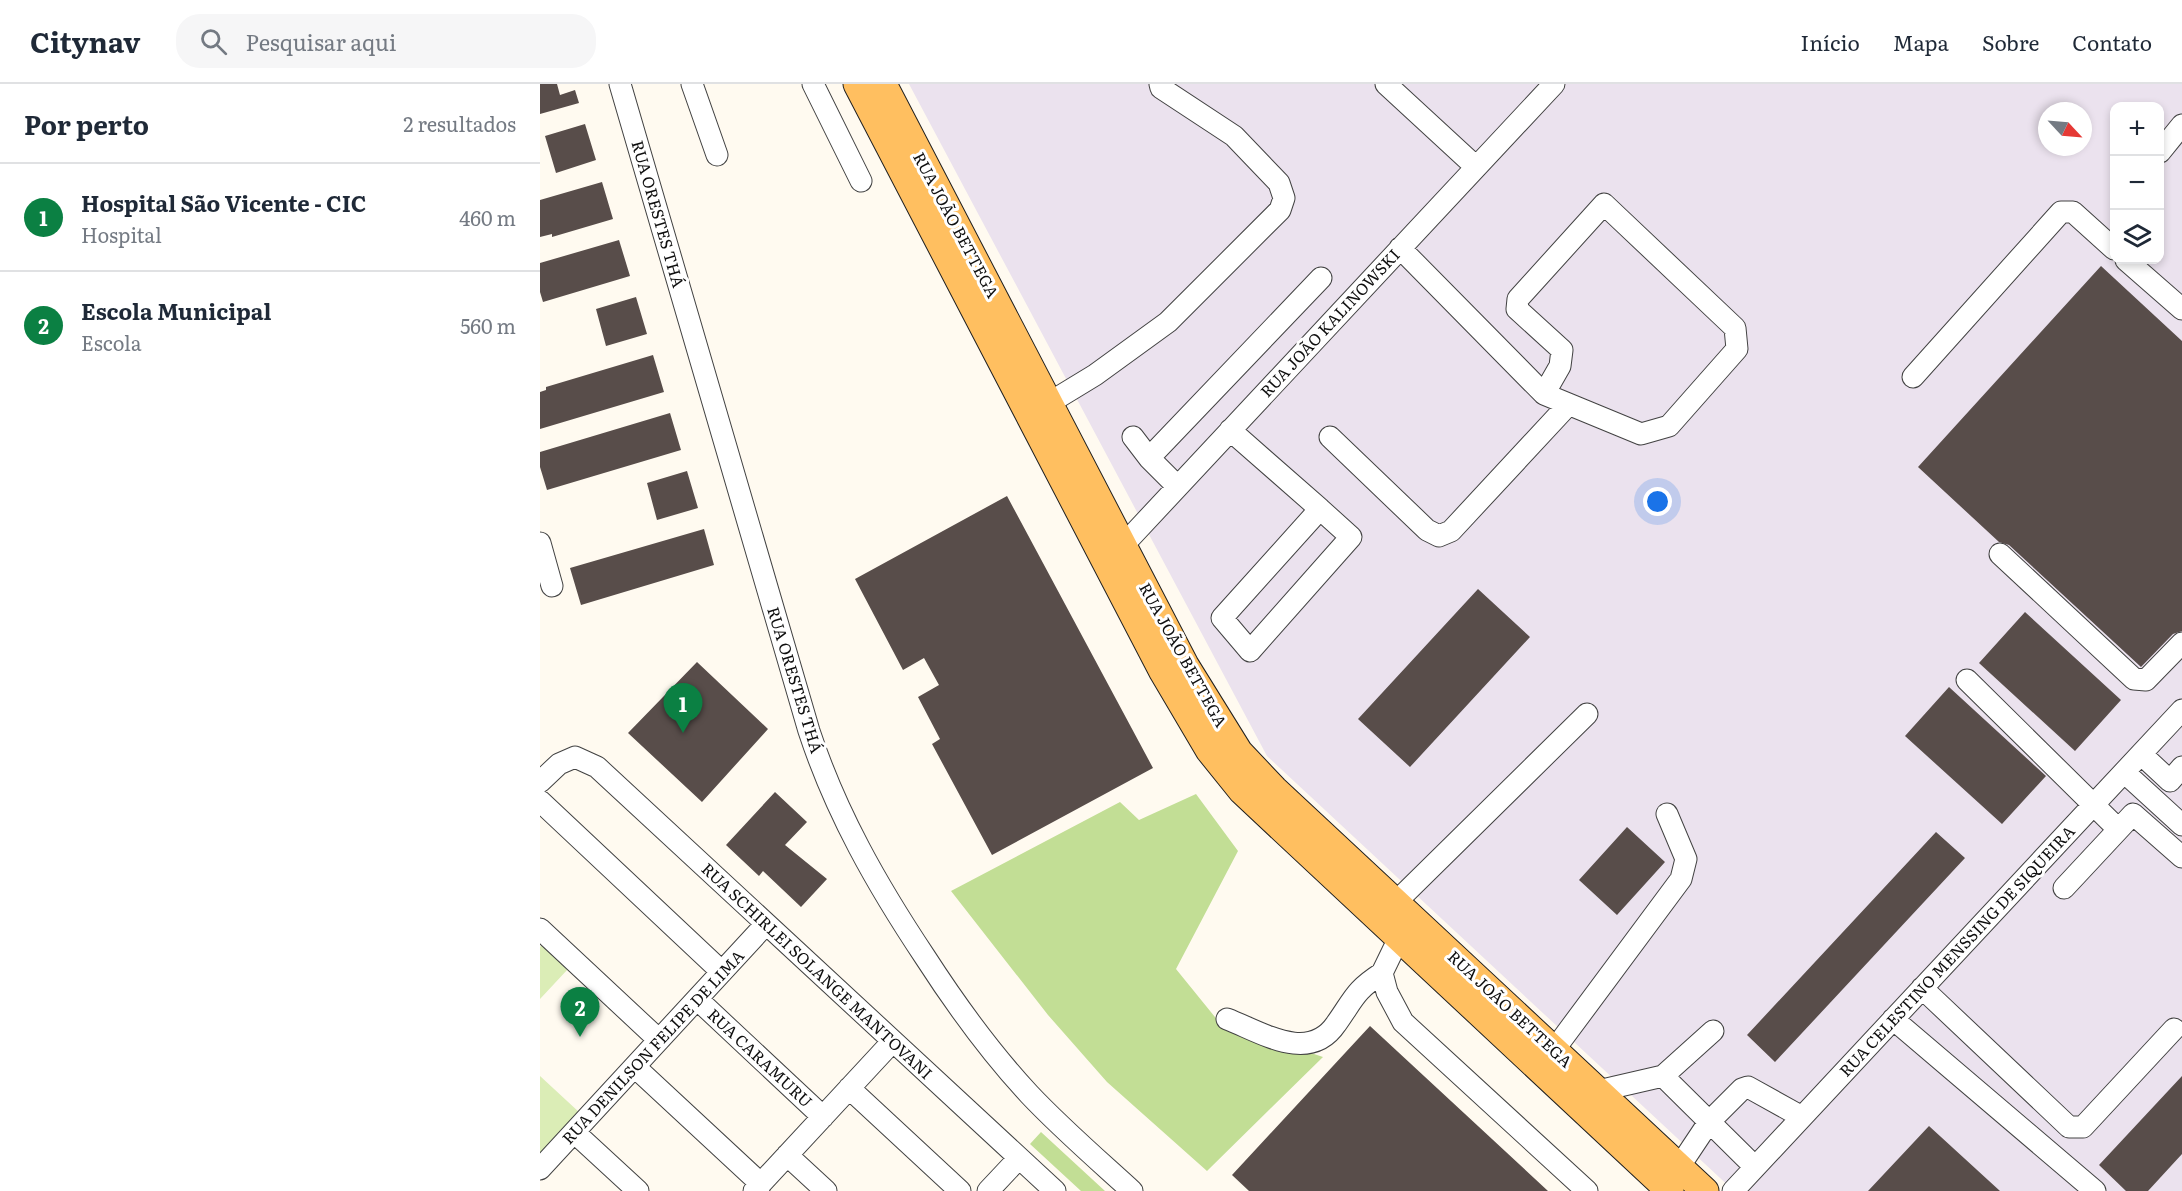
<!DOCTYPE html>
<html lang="pt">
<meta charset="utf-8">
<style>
body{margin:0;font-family:Literata,serif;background:#f6f6f7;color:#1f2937}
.controls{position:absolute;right:18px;top:18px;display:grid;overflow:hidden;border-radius:12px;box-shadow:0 3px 9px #0003}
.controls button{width:54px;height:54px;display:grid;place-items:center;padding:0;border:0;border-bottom:2px solid #e0e1e3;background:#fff;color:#1f2937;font:30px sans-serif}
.compass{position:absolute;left:1498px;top:18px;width:54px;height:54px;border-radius:50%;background:#fff;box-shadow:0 3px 9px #0003;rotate:116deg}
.you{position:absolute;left:1118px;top:418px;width:21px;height:21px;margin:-15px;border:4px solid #fff;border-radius:50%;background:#1a73e8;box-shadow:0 0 0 9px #1a73e833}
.badge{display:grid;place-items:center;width:39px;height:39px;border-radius:50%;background:#0b8043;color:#fff;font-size:20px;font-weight:700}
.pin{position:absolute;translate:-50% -50px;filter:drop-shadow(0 2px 3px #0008)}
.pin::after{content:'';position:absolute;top:32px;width:21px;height:18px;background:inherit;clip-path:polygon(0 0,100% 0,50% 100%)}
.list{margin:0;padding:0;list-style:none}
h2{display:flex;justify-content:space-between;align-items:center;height:78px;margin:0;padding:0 24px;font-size:26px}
h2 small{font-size:20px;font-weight:400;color:#747a83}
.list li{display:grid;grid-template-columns:39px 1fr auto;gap:18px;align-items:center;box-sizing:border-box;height:108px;padding:0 24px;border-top:2px solid #e0e1e3}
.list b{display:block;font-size:22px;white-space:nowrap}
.list p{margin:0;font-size:20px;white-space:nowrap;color:#747a83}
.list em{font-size:20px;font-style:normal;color:#747a83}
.icon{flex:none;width:33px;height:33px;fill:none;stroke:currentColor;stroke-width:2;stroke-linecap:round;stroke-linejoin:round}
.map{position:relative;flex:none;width:1642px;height:1107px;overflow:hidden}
header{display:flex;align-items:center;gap:36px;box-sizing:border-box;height:84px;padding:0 30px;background:#fff;border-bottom:2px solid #e0e1e3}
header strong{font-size:28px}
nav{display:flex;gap:33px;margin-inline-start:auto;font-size:21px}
.search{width:420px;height:54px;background:#f6f6f7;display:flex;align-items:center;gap:15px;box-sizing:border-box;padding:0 21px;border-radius:24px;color:#747a83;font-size:22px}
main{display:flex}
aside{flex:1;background:#fff}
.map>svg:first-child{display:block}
.industrial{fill:#ebe2ee;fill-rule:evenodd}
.green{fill:#dbedb6}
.forest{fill:#c2de95}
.building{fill:#584d4a}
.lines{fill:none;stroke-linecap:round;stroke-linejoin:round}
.minor-casing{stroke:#424242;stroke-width:23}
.major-casing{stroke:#202020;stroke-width:29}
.minor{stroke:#fff;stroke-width:21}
.major{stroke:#ffbf60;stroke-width:27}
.labels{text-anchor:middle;stroke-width:6;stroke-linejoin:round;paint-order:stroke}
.street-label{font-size:16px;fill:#0f0f0f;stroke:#fff}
</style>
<header>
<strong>Citynav</strong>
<div class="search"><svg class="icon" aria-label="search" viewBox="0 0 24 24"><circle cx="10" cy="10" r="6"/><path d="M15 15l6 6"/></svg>Pesquisar aqui</div>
<nav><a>Início</a><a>Mapa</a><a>Sobre</a><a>Contato</a></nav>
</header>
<main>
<aside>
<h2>Por perto<small>2 resultados</small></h2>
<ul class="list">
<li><span class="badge">1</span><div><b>Hospital São Vicente - CIC</b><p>Hospital</p></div><em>460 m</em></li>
<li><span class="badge">2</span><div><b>Escola Municipal</b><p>Escola</p></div><em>560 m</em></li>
</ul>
</aside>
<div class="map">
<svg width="1642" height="1107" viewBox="0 0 1642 1107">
<rect width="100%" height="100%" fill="#fffaf0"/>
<path class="industrial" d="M 369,0 L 1642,0 L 1642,1107 L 1194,1107 L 727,672 ZM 1574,22 L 1620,22 L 1620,176 L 1574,176 ZM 1507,27 L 1543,27 L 1543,63 L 1507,63 Z"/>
<path class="green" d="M 2,861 L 28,885 L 0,915 L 0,863 Z
M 0,992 L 40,1029 L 0,1072 Z"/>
<path class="forest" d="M 656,710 L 698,767 L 636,885 L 679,938 L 783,973 L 667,1087 L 567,998 L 508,931 L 411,807 L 580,718 L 599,736 Z
M 501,1048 L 565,1107 L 541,1107 L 490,1060 Z"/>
<path class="building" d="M 0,0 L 17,0 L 20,11 L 35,6 L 39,19 L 0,30 Z
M 45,40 L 56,76 L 16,89 L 5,52 Z
M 62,98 L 73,135 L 12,153 L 12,150 L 0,153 L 0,116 Z
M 79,156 L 90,192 L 3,218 L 0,208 L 0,179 Z
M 1561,182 L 1642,257 L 1642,547 L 1633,550 L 1601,583 L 1469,461 L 1459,458 L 1378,383 Z
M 96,213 L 107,250 L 66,262 L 56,225 Z
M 113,271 L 124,308 L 0,345 L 0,308 L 6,306 L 6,303 Z
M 130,329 L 141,366 L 7,406 L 0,383 L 0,368 Z
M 147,387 L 158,424 L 117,436 L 107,399 Z
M 467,412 L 613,684 L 452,771 L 392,660 L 400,655 L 378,613 L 399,601 L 384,574 L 363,586 L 315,495 Z
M 164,445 L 174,481 L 41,521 L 30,484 Z
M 938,505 L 990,553 L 870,683 L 818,635 Z
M 1485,528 L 1581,616 L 1535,667 L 1439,579 Z
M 157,578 L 228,645 L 162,718 L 88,649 Z
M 1409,603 L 1506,692 L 1462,740 L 1365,652 Z
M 235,708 L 267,738 L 245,761 L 287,795 L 261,823 L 223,787 L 219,792 L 186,761 Z
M 1087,743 L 1125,778 L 1077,831 L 1039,796 Z
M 1396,748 L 1425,774 L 1235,978 L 1207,951 Z
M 830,942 L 1008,1107 L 709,1107 L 692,1091 Z
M 1642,992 L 1642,1070 L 1608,1107 L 1586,1107 L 1559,1081 Z
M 1389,1042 L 1460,1107 L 1328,1107 Z"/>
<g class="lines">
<defs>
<path id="minor" d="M 80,0 L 269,647 C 296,729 337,801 385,873 C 416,921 450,968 489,1010 C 521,1044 557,1075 592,1107
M 152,0 L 177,71
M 273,0 L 321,97
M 846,0 L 936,83
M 1620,68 L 1642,41
M 860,164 L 1004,310 L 1101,350 L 1129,342 L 1197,265 L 1195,244 L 1064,120 L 978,215 L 977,225 L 1022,266 L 1020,282 L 1004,310
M 1586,176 L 1642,225
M 1373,293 L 1521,128 L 1533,128 L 1574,165
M 509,319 L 555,291 L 628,238 L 740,126 L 744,114 L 739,99 L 694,52 L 621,4 L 620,0
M 690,346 L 780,425 L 682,534 L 710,567 L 811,453 L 780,425
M 593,353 L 609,374
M 790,353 L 887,446 L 899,452 L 911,447 L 1028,321
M 637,402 L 609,374 L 781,194
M 0,459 L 12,502
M 1460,470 L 1594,595 L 1606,596 L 1642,559
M 574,471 L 1014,0
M 1427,596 L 1578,745
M 1601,670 L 1630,697 L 1642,683
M 1584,688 L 1642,741
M 0,698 L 19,680 L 35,673 L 57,683 L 515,1107
M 0,717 L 182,888
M 1524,804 L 1593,730 L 1642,773
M 856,818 L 1047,630
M 0,845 L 119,956
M 859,854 L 842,889 L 847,908 L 863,938 L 1047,1107
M 1382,904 L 1529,1043 L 1543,1043 L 1634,945
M 157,915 L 283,1033
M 687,935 C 721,948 769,980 796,940 C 814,915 814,907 842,889
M 1353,935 L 1555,1107
M 1014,966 L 1141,795 L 1146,775 L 1127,730
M 95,983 L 221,1100
M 1123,992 L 1215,1083
M 309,1004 L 420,1107
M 1058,1007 L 1123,992 L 1173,947
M 34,1048 L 98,1107
M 247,1071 L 286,1107
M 1139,1083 L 1169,1038 L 1202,1005 L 1208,1003 L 1262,1033
M 0,1085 L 226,840
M 214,1107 L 353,957
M 448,1107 L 479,1074
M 1193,1107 L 1642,626"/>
<path id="major" d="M 317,0 L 623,588 L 669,666 L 702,707 L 1130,1107
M 343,0 L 645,581 L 699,668 L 734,705 L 1165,1107"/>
</defs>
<use href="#minor" class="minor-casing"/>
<use href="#major" class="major-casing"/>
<use href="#minor" class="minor"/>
<use href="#major" class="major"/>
</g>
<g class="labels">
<g class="street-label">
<text transform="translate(118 130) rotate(74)" y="6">RUA ORESTES THÁ</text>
<text transform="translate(416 141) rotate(62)" y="6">RUA JOÃO BETTEGA</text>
<text transform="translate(790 239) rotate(-47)" y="6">RUA JOÃO KALINOWSKI</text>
<text transform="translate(643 571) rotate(61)" y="6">RUA JOÃO BETTEGA</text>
<text transform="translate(255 596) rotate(73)" y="6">RUA ORESTES THÁ</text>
<text transform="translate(1417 867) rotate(-47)" y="6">RUA CELESTINO MENSSING DE SIQUEIRA</text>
<text transform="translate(277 887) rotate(43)" y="6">RUA SCHIRLEI SOLANGE MANTOVANI</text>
<text transform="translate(970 925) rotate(43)" y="6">RUA JOÃO BETTEGA</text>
<text transform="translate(113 963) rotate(-47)" y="6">RUA DENILSON FELIPE DE LIMA</text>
<text transform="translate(220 974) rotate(43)" y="6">RUA CARAMURU</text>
</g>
</g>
</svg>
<div class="controls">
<button>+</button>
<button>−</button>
<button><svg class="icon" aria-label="layers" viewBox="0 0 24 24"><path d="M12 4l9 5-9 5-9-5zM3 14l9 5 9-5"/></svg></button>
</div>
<svg class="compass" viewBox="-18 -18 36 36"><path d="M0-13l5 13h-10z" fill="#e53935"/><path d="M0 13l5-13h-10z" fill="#747a83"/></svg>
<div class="you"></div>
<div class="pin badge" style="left:143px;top:649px">1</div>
<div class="pin badge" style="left:40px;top:953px">2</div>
</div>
</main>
